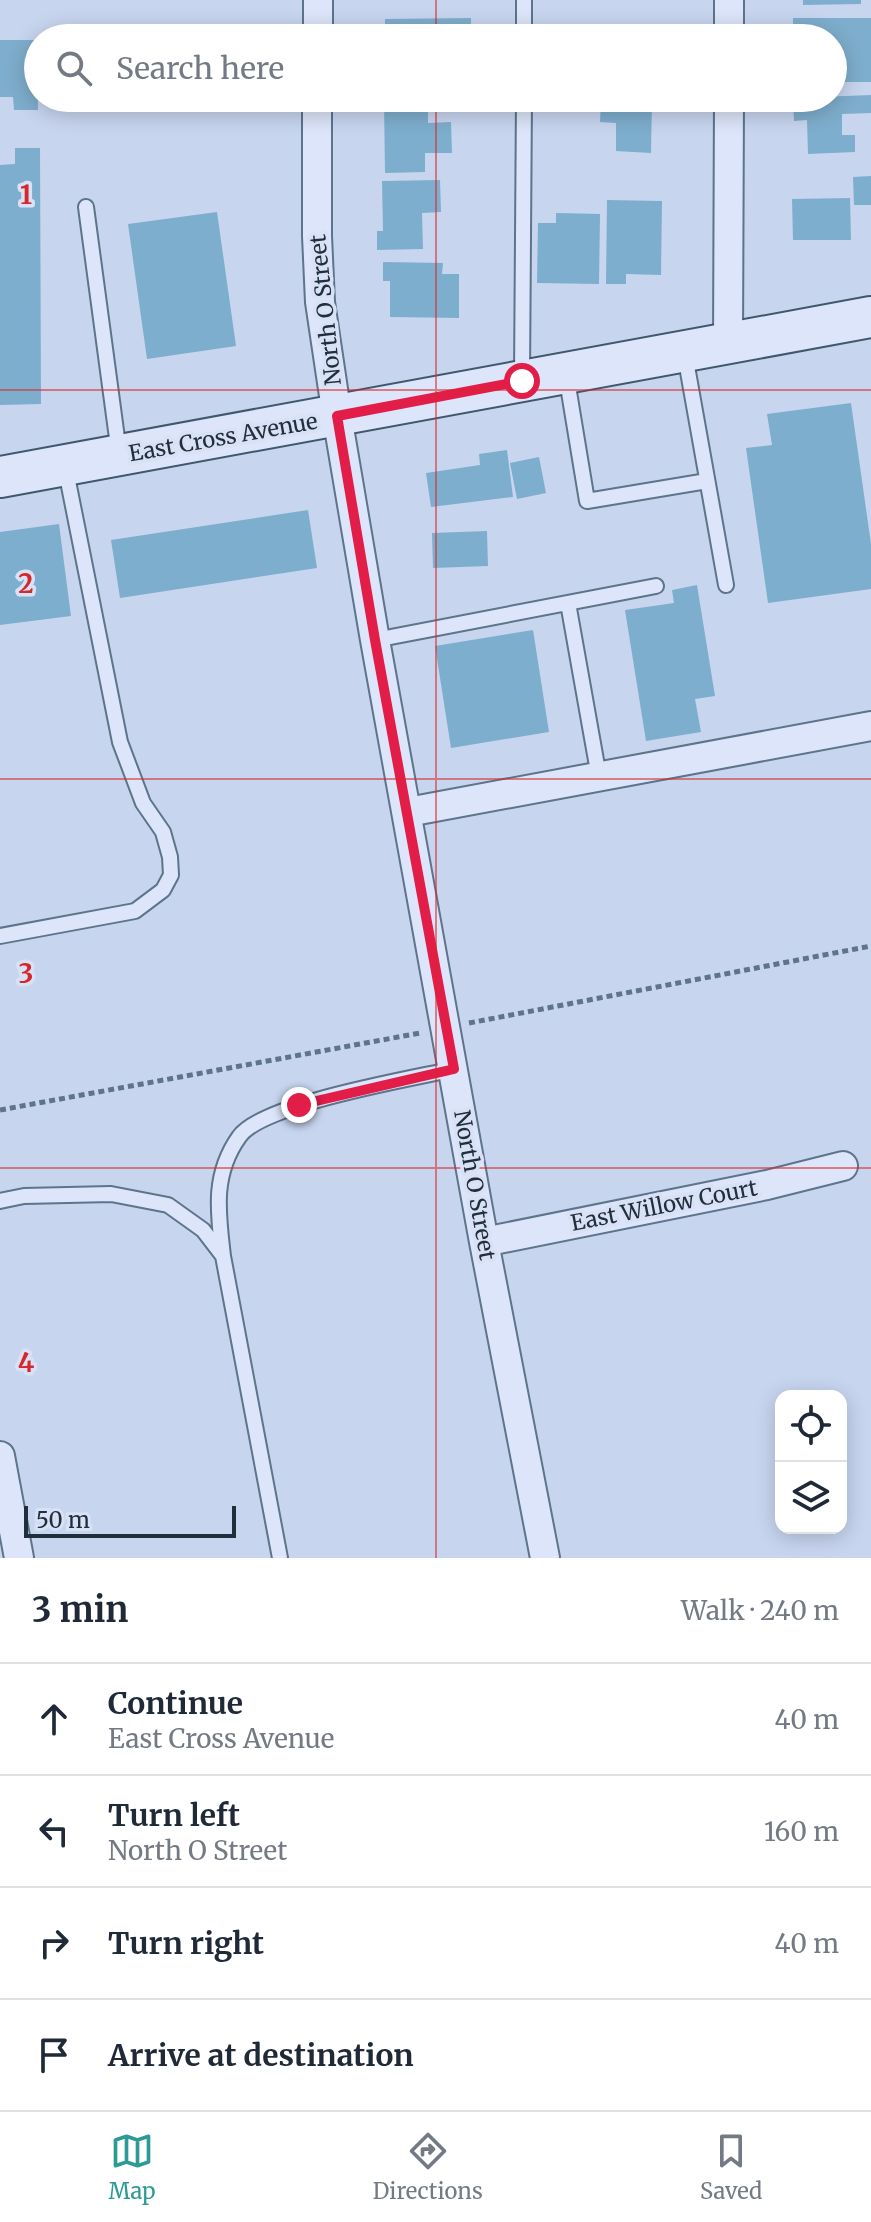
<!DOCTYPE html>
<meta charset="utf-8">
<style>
body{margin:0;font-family:Merriweather,serif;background:#f6f6f7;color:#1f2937}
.controls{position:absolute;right:24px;bottom:24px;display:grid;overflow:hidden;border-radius:16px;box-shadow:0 4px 20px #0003}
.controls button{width:72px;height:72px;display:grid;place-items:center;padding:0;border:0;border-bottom:2px solid #e0e1e3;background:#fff;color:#1f2937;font:40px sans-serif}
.scale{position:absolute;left:24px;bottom:20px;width:212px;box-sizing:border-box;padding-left:8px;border:4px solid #202f3b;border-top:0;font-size:22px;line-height:28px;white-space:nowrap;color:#202f3b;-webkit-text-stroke:6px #d8e1f6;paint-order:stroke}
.stop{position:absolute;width:24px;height:24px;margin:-18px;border:6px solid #e11d48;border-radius:50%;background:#fff}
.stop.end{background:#e11d48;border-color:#fff;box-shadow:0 2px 8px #0008}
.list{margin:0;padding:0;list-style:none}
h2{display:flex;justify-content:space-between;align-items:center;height:104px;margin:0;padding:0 32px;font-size:34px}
h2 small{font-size:26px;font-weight:400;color:#747a83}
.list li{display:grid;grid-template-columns:52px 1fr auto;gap:24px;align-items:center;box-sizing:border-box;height:112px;padding:0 32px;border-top:2px solid #e0e1e3}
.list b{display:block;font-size:30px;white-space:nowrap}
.list p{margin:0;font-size:26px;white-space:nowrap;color:#747a83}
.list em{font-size:26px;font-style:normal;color:#747a83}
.icon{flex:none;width:44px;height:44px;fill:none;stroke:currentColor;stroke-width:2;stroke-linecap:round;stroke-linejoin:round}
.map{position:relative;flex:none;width:871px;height:1558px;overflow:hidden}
.search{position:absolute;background:#fff;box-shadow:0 4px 20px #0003;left:24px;right:24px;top:24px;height:88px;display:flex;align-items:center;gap:20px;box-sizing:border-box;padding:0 28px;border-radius:44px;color:#747a83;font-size:30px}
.sheet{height:552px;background:#fff}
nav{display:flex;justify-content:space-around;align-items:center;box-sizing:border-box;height:112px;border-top:2px solid #e0e1e3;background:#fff;font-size:22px;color:#747a83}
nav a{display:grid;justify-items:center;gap:4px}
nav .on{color:#2d9a96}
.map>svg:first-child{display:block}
.building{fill:#7eaecd}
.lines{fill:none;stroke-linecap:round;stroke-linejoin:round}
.lane-casing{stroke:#5d748b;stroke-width:18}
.street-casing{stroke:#5d748b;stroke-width:32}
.secondary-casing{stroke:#40586d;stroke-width:44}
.path{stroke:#5d748b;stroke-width:5;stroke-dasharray:6 4;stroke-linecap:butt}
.lane{stroke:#dce5f9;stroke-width:14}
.street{stroke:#dce5f9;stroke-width:28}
.secondary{stroke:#dce5f9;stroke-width:40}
.route{stroke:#e11d48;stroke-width:10}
.grid{fill:none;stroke:#d62828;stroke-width:2;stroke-opacity:0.55}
.labels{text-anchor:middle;stroke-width:7;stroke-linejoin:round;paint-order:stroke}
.street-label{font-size:22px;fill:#202f3b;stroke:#d8e1f6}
.grid-label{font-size:26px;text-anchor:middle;font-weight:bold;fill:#d62828;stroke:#d8e1f6;stroke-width:7;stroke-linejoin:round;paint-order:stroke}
</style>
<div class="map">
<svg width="871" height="1558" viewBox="0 0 871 1558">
<rect width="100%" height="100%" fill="#c8d5ef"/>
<path class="building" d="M 803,0 L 861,0 L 861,4 L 803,5 Z
M 471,18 L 471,38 L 385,38 L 385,19 Z
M 793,18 L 871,18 L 871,82 L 833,82 L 833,38 L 793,38 Z
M 613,29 L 653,31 L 653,38 L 613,38 Z
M 0,40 L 37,40 L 38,110 L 14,110 L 13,97 L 0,97 Z
M 871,95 L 871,113 L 842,114 L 842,135 L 855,135 L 855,152 L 808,154 L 807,120 L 794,121 L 793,98 Z
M 601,99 L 652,100 L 651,153 L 616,151 L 616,123 L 600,122 Z
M 428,100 L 428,123 L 451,122 L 452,153 L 425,153 L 425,172 L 385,173 L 384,101 Z
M 15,148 L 40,148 L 41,404 L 0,405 L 0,165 L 15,164 Z
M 871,176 L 871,205 L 854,205 L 853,177 Z
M 440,180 L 441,212 L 422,213 L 423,249 L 377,250 L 377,231 L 383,231 L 382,181 Z
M 850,198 L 851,240 L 793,240 L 792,199 Z
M 607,200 L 662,201 L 661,275 L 626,274 L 626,284 L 606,284 Z
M 217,212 L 236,346 L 147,359 L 128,224 Z
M 556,213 L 600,214 L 599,284 L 537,283 L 538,223 L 556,223 Z
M 383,262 L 443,263 L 442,274 L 459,274 L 459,318 L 390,317 L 390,281 L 383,281 Z
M 851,403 L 871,544 L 871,589 L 768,603 L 746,448 L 772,445 L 767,414 Z
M 507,450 L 513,497 L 431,507 L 426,473 L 480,465 L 479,454 Z
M 539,457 L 546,493 L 517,499 L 510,463 Z
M 308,510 L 317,568 L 120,598 L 111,540 Z
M 59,524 L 71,616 L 0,625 L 0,532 Z
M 487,531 L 488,566 L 433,568 L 432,533 Z
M 697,585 L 715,696 L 695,699 L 701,732 L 646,741 L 625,610 L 674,603 L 672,590 Z
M 533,630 L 549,732 L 451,748 L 435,646 Z"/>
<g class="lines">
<defs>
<path id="lane" d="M 524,38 L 524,0
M 86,207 L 119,453
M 685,355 L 726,585
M 566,374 L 587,501 L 707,481
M 522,377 L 524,98
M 568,603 L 599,777
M 375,640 L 656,586
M 0,936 L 135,911 L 163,890 L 171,875 L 170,857 L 163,832 L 143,803 L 120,742 L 65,466
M 0,1201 L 24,1196 L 111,1194 L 168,1205 L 203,1230 L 223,1256 C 218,1213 212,1175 239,1137 C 261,1104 410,1079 454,1069
M 223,1256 L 280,1558"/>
<path id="street" d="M 318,38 L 318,0
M 729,38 L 729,0
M 317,98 L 317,236 L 320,302 L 337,416 L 375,640 L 484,1242 L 545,1558
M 728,343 L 729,98
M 408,812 L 871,726
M 484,1242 L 767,1185 L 843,1166
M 0,1456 L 19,1558"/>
<path id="secondary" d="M 0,477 L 871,317"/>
</defs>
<use href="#lane" class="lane-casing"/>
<use href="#street" class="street-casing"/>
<use href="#secondary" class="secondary-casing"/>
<path class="path" d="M 469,1023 L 871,946
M 0,1110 L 420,1033"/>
<use href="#lane" class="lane"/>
<use href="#street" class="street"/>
<use href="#secondary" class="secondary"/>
</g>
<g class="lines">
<path class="route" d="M 299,1105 L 454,1069 L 375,640 L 337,416 L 522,381"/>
</g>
<path class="grid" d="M 436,0 L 436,38M 436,98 L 436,1558M 0,390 L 871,390M 0,779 L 871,779M 0,1168 L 871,1168"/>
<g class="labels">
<g class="street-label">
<text transform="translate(325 310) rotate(-96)" y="8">North O Street</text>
<text transform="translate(223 437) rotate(-10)" y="8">East Cross Avenue</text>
<text transform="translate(475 1185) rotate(80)" y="8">North O Street</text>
<text transform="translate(664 1205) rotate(-11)" y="8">East Willow Court</text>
</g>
</g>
<g class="grid-label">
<text x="26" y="204">1</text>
<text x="26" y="593">2</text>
<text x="26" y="983">3</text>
<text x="26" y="1372">4</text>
</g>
</svg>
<div class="controls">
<button><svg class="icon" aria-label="locate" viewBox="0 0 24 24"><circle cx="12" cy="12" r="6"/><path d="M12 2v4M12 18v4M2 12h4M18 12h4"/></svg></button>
<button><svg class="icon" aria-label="layers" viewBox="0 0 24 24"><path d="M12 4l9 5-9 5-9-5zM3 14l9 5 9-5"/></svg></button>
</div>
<div class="scale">50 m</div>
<div class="stop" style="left:522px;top:381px"></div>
<div class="stop end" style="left:299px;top:1105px"></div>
<div class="search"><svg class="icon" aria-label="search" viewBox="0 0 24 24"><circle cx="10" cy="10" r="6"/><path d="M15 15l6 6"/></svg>Search here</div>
</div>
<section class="sheet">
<h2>3 min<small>Walk · 240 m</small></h2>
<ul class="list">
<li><svg class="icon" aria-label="ahead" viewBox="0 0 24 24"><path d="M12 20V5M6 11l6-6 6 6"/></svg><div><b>Continue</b><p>East Cross Avenue</p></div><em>40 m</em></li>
<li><svg class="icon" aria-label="left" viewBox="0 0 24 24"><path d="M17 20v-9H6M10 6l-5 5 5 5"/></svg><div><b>Turn left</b><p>North O Street</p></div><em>160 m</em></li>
<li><svg class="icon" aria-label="right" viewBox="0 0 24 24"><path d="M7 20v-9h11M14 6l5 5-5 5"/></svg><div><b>Turn right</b></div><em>40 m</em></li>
<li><svg class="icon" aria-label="arrive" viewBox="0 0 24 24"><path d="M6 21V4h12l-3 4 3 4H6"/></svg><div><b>Arrive at destination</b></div></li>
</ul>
</section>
<nav>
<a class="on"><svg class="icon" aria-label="map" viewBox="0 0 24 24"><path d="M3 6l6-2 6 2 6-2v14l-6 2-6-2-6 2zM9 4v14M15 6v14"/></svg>Map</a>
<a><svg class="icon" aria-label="directions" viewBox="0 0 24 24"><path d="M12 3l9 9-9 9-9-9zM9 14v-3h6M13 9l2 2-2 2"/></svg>Directions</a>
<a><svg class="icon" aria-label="saved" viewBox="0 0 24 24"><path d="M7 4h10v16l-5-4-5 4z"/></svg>Saved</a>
</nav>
